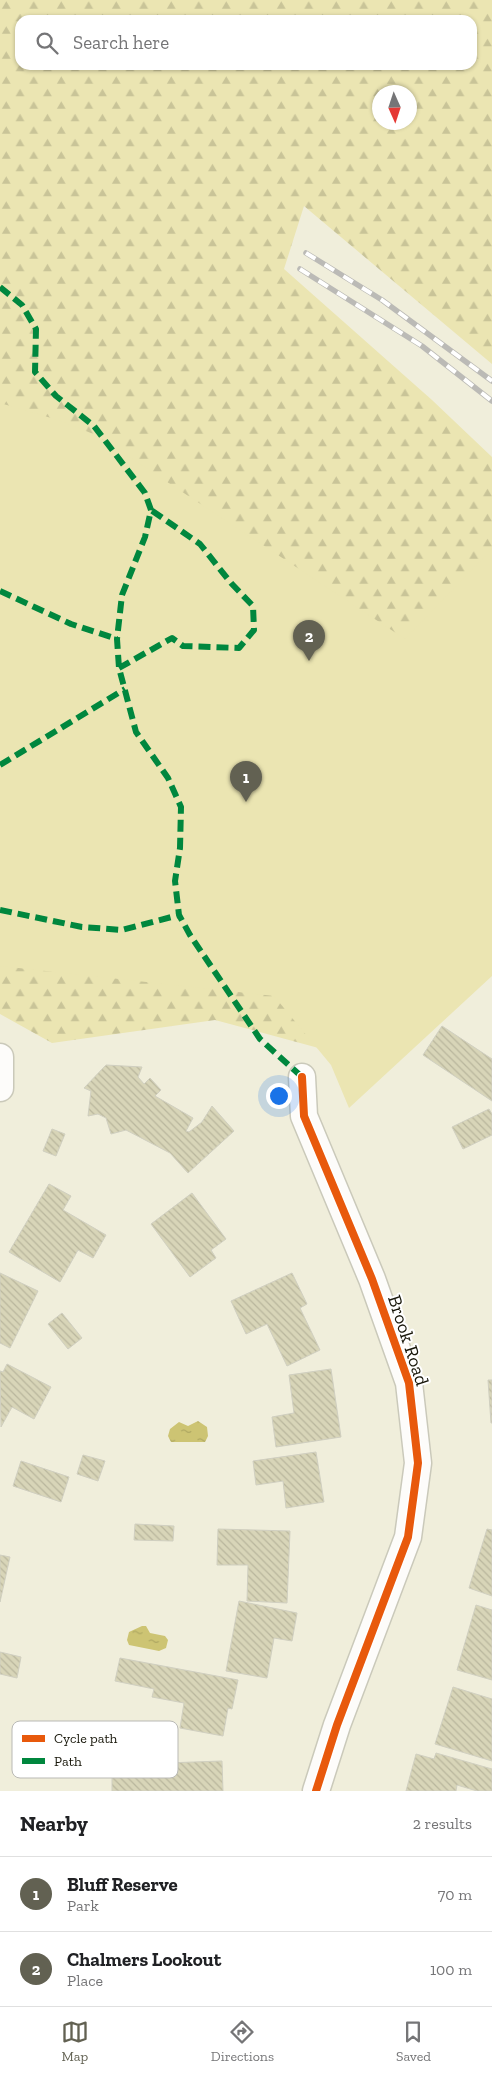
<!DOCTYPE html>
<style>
body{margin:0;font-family:"Zilla Slab",serif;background:#f6f6f6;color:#202124}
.compass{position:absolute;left:372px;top:85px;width:45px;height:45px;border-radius:50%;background:#fff;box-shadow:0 1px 4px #0004;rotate:177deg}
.you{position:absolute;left:278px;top:1095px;width:18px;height:18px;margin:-12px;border:4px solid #fff;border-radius:50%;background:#1a73e8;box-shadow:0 0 0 8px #1a73e833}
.badge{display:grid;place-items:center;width:32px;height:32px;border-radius:50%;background:#626152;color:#fff;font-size:16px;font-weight:700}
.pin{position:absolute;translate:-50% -41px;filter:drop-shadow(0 1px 2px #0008)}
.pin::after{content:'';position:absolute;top:26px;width:18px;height:15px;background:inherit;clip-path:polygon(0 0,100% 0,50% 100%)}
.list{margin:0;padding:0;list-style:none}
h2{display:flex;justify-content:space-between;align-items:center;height:65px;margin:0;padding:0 20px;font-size:21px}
h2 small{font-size:16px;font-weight:400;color:#757577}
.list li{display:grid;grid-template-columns:32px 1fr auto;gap:15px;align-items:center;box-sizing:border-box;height:75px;padding:0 20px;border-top:1px solid #e0e0e0}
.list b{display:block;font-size:19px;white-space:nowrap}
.list p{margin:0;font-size:16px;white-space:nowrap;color:#757577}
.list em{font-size:16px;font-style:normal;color:#757577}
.icon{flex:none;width:28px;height:28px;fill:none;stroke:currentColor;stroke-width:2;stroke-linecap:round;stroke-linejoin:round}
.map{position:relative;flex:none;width:492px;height:1791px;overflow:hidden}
.search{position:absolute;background:#fff;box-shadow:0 1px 4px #0004;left:15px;right:15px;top:15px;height:55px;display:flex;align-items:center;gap:12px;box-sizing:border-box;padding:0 18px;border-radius:15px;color:#757577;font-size:19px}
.sheet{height:215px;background:#fff}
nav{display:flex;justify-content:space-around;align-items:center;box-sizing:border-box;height:70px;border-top:1px solid #e0e0e0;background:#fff;font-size:14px;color:#757577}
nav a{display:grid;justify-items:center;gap:2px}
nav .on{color:#626152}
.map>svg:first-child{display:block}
.forest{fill:url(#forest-firs);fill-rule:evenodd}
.park{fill:#ebe5b2}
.water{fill:url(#water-ripples)}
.building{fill:url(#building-back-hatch);stroke:#d0cfc0}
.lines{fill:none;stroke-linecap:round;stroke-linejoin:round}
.minor-casing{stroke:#cac9ba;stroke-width:29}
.minor{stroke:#fdfcfa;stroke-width:26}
.rail-casing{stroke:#bbbab6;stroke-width:5.5}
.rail{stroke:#fff;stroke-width:4;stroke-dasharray:11;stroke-linecap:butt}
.quiet{stroke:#00873e;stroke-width:6;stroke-dasharray:12 6;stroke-linecap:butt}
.cycleway-casing{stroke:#fff;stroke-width:11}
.cycleway{stroke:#e8590c;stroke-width:8}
.labels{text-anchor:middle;stroke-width:4;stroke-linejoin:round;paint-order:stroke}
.street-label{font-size:19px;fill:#161508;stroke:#fff}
.key{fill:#fff;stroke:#b9b9b5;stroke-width:1}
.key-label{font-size:14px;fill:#161508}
</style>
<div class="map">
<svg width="492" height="1791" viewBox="0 0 492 1791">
<defs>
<pattern id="forest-firs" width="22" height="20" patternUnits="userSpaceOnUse" patternTransform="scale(1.25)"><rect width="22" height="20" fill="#ebe5b2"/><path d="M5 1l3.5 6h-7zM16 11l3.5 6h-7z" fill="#c9c498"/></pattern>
<pattern id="water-ripples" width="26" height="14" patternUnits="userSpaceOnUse" patternTransform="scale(1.25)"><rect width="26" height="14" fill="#cdc473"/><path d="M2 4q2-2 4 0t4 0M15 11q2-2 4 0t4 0" fill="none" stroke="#afa862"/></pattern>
<pattern id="building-back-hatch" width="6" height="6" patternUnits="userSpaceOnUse" patternTransform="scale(1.25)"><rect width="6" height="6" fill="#d8d5b8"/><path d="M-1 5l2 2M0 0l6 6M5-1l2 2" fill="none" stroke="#b9b69d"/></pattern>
</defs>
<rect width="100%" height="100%" fill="#f0eedb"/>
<path class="forest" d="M 0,0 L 492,0 L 492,364 L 304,206 L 284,269 L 432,400 L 492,457 L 492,957 L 0,869 ZM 20,20 L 472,20 L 472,65 L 20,65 ZM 380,92 L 410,92 L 410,122 L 380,122 Z
M 0,942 L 366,1010 L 348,1056 L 215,1020 L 52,1043 L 0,1014 Z"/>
<path class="park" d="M 0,403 L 58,420 L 96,435 L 405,639 L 492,549 L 492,976 L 349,1108 L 331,1065 L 274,996 L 0,966 Z"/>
<path class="water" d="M 198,1421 L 207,1427 L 208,1436 L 205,1442 L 171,1442 L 168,1436 L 170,1429 L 179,1422 L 188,1426 Z
M 142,1626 L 146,1626 L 150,1633 L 165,1636 L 168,1640 L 166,1648 L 159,1651 L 129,1645 L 127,1640 L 129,1632 Z"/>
<path class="building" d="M 442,1026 L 492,1059 L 492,1101 L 423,1055 Z
M 106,1065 L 142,1067 L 138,1077 L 144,1084 L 150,1078 L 161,1090 L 155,1096 L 193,1118 L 186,1131 L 189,1132 L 202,1122 L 212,1106 L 234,1131 L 188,1173 L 170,1153 L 126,1130 L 111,1134 L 106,1118 L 98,1114 L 88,1116 L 91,1091 L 84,1088 Z
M 489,1109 L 492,1114 L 492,1135 L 463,1149 L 452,1127 Z
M 52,1129 L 65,1134 L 56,1156 L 43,1151 Z
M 49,1184 L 71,1196 L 63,1210 L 106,1235 L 93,1258 L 78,1250 L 60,1282 L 9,1252 Z
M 192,1193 L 226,1239 L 211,1250 L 216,1258 L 190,1277 L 151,1224 Z
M 0,1273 L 38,1291 L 10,1348 L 0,1343 Z
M 292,1273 L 307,1304 L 300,1308 L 320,1350 L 287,1366 L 267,1324 L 246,1334 L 231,1301 Z
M 62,1313 L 82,1338 L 68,1349 L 48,1324 Z
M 7,1364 L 51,1387 L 34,1419 L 12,1407 L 1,1427 L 0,1371 L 3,1372 Z
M 331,1369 L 341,1437 L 276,1447 L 272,1417 L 294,1413 L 289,1375 Z
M 488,1380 L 492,1380 L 492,1423 L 491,1423 Z
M 316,1452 L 324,1502 L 286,1508 L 283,1481 L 256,1485 L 253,1461 Z
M 83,1455 L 105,1461 L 98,1481 L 77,1474 Z
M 21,1461 L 69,1477 L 61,1502 L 13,1486 Z
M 135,1524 L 174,1526 L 173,1541 L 134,1540 Z
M 218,1529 L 290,1531 L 287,1603 L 247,1601 L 248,1565 L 217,1565 Z
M 487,1529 L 492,1530 L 492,1596 L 469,1588 Z
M 0,1555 L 10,1557 L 0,1602 Z
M 239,1601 L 297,1613 L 292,1641 L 274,1638 L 267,1678 L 226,1671 Z
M 476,1605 L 492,1610 L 492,1680 L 457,1670 Z
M 0,1652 L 21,1657 L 17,1678 L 0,1674 Z
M 120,1658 L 238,1680 L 232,1709 L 228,1708 L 223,1736 L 180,1728 L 184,1703 L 152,1697 L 154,1689 L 115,1681 Z
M 453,1687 L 492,1699 L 492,1761 L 435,1744 Z
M 436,1753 L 492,1769 L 492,1791 L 477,1791 L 457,1785 L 456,1791 L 406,1791 L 416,1754 L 434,1759 Z
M 222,1761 L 223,1791 L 112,1791 L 112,1776 L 167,1775 L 166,1763 Z"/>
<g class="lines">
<defs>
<path id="minor" d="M 0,1057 L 0,1088
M 302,1077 L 304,1116 L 372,1279 L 409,1383 L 418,1463 L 408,1537 L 337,1725 L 316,1791"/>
</defs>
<use href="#minor" class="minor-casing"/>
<use href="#minor" class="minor"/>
<defs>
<path id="rail" d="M 306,253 L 382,300 L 492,381
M 300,269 L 422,346 L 492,401"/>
</defs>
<use href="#rail" class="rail-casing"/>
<use href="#rail" class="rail"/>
<path class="quiet" d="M 0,287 L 22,305 L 36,329 L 35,372 L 56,396 L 94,426 L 145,493 L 151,510 L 145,537 L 122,595 L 117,639 L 119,668 L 136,732 L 168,778 L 181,807 L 180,848 L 175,881 L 179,915 L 190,935 L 260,1039 L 302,1077
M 0,591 L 71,624 L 117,639
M 119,668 L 172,638 L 183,646 L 239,648 L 254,630 L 253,606 L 231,583 L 200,544 L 151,510
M 0,765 L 125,689
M 0,910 L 82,927 L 122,930 L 179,915"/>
<defs>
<path id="cycleway" d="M 302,1077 L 304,1116 L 372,1279 L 409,1383 L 418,1463 L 408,1537 L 337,1725 L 316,1791"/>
</defs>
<use href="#cycleway" class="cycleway-casing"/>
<use href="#cycleway" class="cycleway"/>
</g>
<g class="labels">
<g class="street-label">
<text transform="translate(409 1340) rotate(72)" y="7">Brook Road</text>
</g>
</g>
<rect x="12" y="1721" width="166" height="57" rx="8" class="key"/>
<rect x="22" y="1735" width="23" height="7" fill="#e8590c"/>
<rect x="22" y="1758" width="23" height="6" fill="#00873e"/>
<g class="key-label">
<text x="54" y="1743">Cycle path</text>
<text x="54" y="1766">Path</text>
</g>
</svg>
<svg class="compass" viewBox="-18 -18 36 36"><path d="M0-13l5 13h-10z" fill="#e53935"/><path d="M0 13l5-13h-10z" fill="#757577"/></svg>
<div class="you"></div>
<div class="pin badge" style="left:246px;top:802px">1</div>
<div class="pin badge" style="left:309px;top:661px">2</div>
<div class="search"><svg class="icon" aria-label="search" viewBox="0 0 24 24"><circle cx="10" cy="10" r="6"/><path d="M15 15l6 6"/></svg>Search here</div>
</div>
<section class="sheet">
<h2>Nearby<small>2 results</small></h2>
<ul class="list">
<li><span class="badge">1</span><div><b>Bluff Reserve</b><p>Park</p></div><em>70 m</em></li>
<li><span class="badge">2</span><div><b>Chalmers Lookout</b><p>Place</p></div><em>100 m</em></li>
</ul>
</section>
<nav>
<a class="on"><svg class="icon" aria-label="map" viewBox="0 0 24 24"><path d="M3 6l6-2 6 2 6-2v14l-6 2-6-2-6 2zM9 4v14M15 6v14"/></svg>Map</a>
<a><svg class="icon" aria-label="directions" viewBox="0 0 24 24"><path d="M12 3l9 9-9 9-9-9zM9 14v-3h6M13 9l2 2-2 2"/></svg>Directions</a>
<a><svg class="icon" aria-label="saved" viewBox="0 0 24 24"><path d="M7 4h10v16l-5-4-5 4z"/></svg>Saved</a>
</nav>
